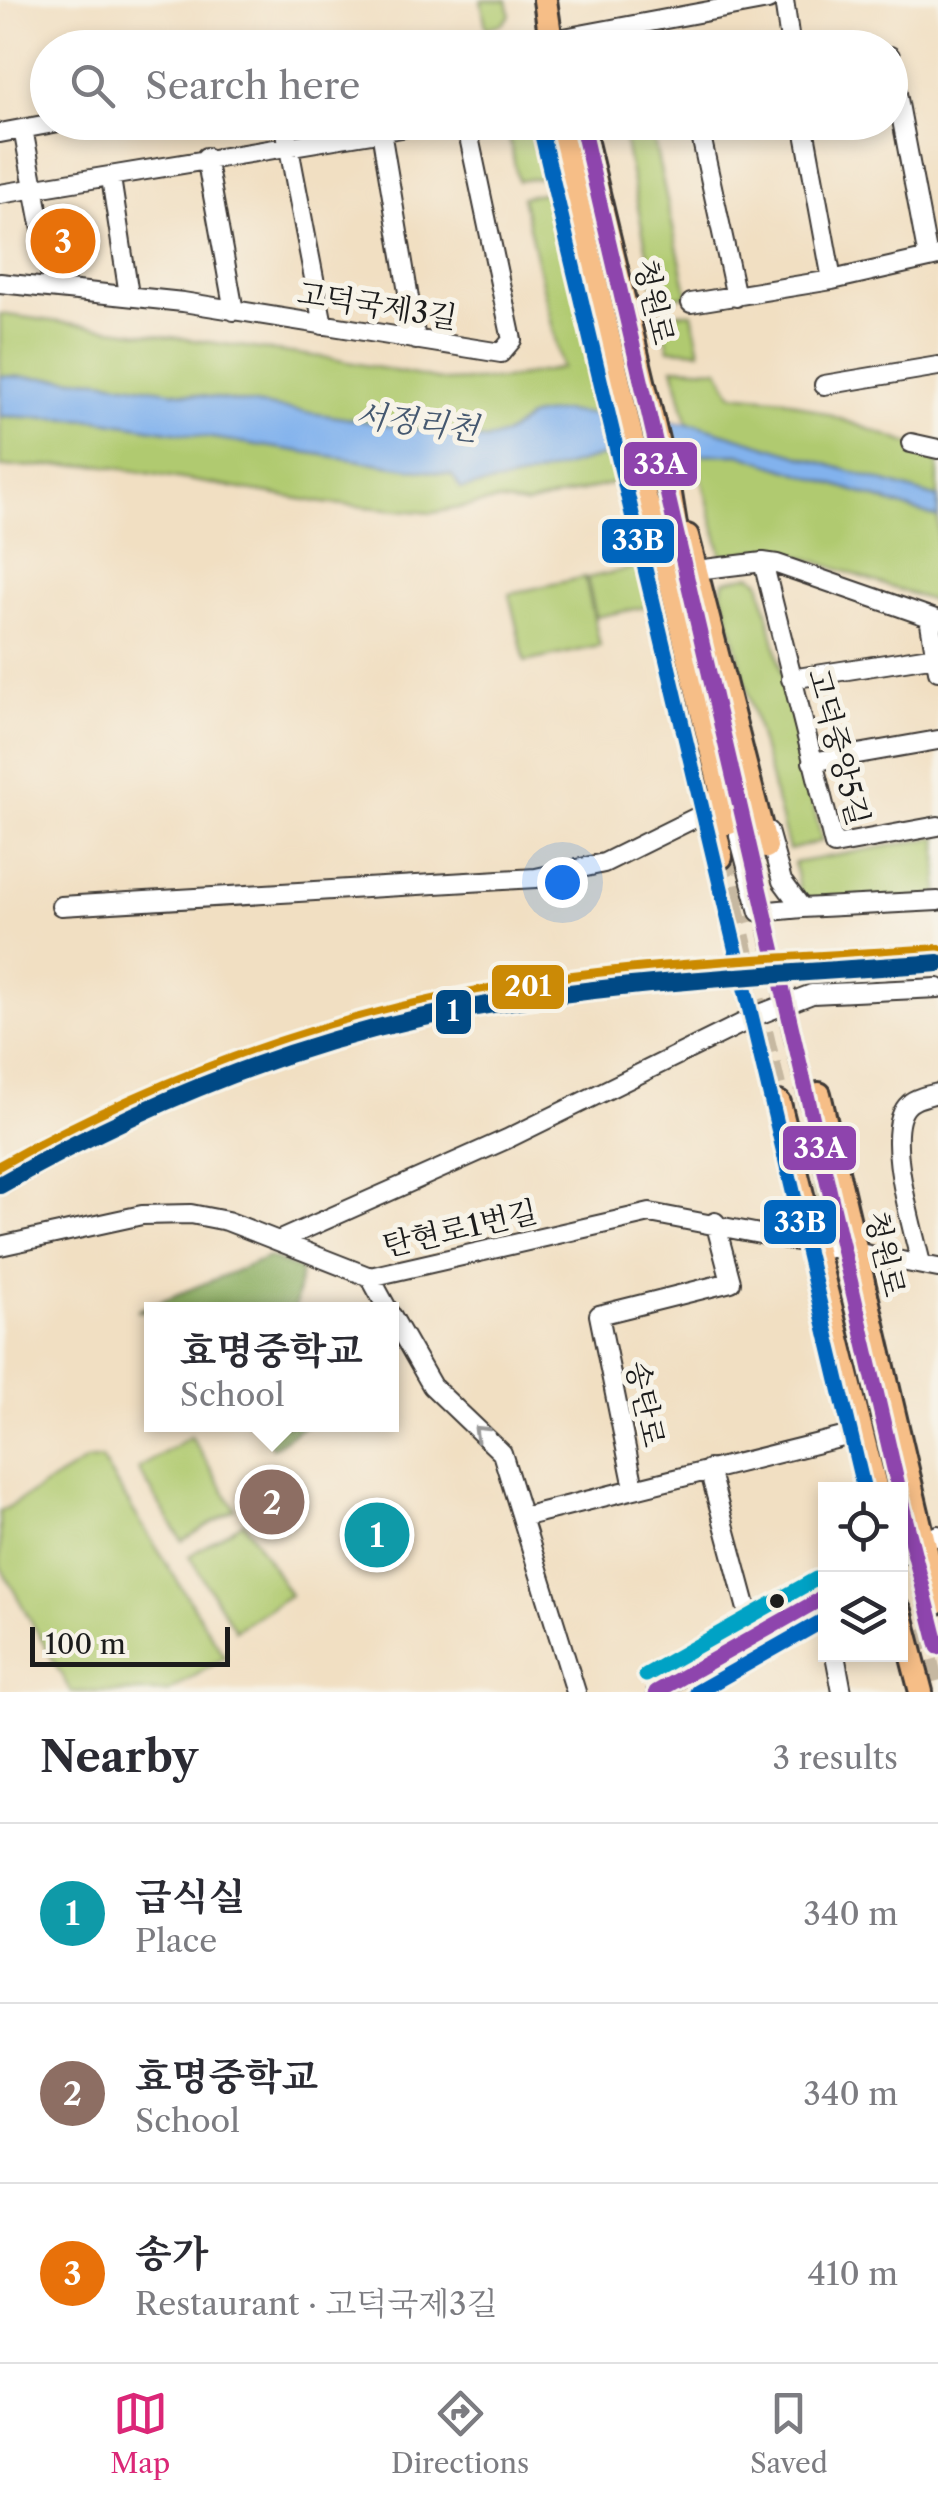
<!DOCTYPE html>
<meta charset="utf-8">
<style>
body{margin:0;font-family:"Libre Caslon Text","Noto Serif KR",serif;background:#f7f7f7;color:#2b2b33}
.controls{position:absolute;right:30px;bottom:30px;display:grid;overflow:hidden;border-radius:0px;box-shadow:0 5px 15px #0003}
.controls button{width:90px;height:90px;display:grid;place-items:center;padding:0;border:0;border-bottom:2px solid #e1e1e2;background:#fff;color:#2b2b33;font:50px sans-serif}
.scale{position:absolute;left:30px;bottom:25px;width:200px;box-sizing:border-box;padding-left:10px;border:5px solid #1c1c1c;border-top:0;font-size:28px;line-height:35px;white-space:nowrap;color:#1c1c1c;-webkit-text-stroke:8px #f7f3e8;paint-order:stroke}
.you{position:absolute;left:562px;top:882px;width:35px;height:35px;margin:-25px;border:8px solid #fff;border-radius:50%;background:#1a73e8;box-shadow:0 0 0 15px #1a73e833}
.badge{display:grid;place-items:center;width:65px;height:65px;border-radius:50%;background:#db2777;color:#fff;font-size:32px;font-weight:700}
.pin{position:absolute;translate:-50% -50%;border:5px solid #fff;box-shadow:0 2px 10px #0006}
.popup{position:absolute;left:144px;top:1302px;width:255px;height:130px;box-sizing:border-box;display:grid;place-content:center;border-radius:0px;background:#fff;filter:drop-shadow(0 2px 8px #0005);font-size:32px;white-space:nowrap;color:#7c7c81}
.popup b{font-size:38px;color:#2b2b33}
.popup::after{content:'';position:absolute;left:50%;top:100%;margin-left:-20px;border:20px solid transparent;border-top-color:#fff}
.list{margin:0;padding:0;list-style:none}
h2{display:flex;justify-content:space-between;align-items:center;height:130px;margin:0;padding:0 40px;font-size:42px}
h2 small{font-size:32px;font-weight:400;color:#7c7c81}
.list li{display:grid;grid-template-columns:65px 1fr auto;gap:30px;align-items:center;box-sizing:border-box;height:180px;padding:0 40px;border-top:2px solid #e1e1e2}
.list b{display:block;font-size:38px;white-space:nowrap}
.list p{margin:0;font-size:32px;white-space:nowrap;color:#7c7c81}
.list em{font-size:32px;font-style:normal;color:#7c7c81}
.icon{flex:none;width:55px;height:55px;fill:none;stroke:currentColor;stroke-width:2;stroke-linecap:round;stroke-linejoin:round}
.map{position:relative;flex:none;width:938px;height:1692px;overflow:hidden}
.search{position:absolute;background:#fff;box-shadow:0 5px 15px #0003;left:30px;right:30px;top:30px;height:110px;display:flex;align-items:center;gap:25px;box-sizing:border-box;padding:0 35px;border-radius:55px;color:#7c7c81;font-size:38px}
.sheet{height:670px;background:#fff}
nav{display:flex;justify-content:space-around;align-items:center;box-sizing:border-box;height:140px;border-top:2px solid #e1e1e2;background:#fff;font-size:28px;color:#7c7c81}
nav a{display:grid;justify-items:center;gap:5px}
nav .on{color:#db2777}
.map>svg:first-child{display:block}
.green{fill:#b0ca70;stroke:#667346;stroke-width:2.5}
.forest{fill:#8cae62;stroke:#54653f;stroke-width:2.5}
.water{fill:#82b2ed;stroke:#4f6784;stroke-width:2.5}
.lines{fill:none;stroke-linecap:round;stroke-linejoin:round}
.major-tunnel{stroke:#c6b8a1;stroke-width:22;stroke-dasharray:22 11;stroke-linecap:butt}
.minor-casing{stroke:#3c3935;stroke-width:22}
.major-casing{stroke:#3c3935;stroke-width:28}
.minor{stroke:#fff;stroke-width:18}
.major{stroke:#f6be87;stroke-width:22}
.bus-1-casing{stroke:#f7f3e8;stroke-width:22}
.bus-2-casing{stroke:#f7f3e8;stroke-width:22}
.bus-3-casing{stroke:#f7f3e8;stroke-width:22}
.bus-1{stroke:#8e44ad;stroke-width:15}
.bus-2{stroke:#0065bd;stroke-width:15}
.bus-3{stroke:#01a2c5;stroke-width:15}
.rail-1-casing{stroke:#f7f3e8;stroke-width:25}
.rail-1{stroke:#cb8a06;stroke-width:18}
.metro-1-casing{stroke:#f7f3e8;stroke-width:25}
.metro-1{stroke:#004a85;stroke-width:18}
.oneway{stroke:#999}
.bus-dot{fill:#1c1c1c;stroke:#f7f3e8;stroke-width:4}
.labels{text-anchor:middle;stroke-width:10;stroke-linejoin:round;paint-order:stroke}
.street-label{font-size:30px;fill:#1c1c1c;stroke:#f7f3e8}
.water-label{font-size:32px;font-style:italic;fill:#455870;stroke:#f7f3e8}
.line-badge{stroke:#f7f3e8;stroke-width:4}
.badge-label{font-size:28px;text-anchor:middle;font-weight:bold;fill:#fff}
</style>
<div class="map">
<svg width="938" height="1692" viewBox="0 0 938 1692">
<rect width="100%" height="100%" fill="#f7f3e8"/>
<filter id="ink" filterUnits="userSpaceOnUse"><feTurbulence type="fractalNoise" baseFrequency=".01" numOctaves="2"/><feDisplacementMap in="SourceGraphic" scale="20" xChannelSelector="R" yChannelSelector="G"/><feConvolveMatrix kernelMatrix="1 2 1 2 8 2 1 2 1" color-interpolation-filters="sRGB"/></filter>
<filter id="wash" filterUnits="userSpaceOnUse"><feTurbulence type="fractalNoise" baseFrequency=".0048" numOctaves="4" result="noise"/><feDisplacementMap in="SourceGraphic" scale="40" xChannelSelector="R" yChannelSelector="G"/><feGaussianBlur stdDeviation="2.25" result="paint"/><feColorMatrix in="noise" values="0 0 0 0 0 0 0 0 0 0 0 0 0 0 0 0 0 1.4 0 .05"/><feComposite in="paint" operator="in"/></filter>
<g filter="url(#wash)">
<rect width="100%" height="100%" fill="#f1dfc2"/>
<path class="green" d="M 481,0 L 507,0 L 510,15 L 502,24 L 486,28 Z
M 506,123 L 536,123 L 548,176 L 518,181 Z
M 621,123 L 650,123 L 688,296 L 656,297 Z
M 552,191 L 622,481 L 526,505 L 496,501 L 432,513 L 323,503 L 100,465 L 0,467 L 0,314 L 328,358 L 446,381 L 504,379 L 562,368 L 522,197 Z
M 692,313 L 700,351 L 669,349 L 660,313 Z
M 673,367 L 719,369 L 732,394 L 785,399 L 938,454 L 938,603 L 773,547 L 722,557 Z
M 642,566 L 650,606 L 596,617 L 587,578 Z
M 751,575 L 760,581 L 822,841 L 789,850 L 722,592 L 724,581 Z
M 585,577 L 600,646 L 525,662 L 509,594 Z
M 938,837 L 938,900 L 803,908 L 794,863 Z
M 809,1136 L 818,1139 L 840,1230 C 813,1217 809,1170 803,1143 Z
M 191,1436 L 235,1509 L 182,1541 L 138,1469 Z
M 101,1459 L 225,1657 L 169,1692 L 71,1692 L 0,1566 L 0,1512 L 86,1461 Z
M 244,1522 L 290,1595 L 235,1630 L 189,1556 Z"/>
<path class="forest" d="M 269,1257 L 301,1270 L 295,1309 L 137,1311 Z
M 258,1425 L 306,1425 L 272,1448 Z"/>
<path class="water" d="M 0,376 L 100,380 L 485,440 L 504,435 L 531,416 L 562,411 L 698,425 L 938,498 L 938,518 L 739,454 L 606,455 L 524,478 L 461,489 L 452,475 L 96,420 L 0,416 Z"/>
</g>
<g filter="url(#ink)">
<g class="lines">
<path class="major-tunnel" d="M 744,822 L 753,863
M 735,851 L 751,922
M 760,894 L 899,1490
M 732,904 L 779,1103
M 900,1495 L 938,1647
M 919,1629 L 935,1692"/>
<defs>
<path id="minor" d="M 784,0 L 791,48
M 510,48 L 768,0
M 890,56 L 928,258
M 284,122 L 323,325
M 698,122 L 736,297
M 803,122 L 832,280
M 23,129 L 53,288
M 381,131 L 416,340
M 0,133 L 59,122
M 206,157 L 234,311
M 111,178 L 129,295
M 0,194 L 438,122
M 0,283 L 183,302 L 501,353 L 512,340 L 469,137 L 453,122
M 691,303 L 832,280 L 938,256
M 824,385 L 938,366
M 911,443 L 938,449
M 763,562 L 834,845 L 938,826
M 696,570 L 763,562 L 777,564 L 938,620
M 929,617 L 938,671
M 791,679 L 936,656
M 812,762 L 938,740
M 768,831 L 782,881 L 802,908 L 938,901
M 739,836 L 759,912 L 802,908
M 61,906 L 536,878 L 604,863 L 711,810
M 280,1240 L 507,1139 L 763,1013 L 812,994 L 938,988
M 0,1246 L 142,1215 L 191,1214 L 227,1221 L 370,1277 L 650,1213 L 938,1268
M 921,1264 C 914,1231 881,1128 909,1104 C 915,1098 929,1095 938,1093
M 370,1277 L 388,1310
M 392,1316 L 432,1386 L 502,1453 L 576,1692
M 709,1469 L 754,1635
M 634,1488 L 599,1315 L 731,1282 L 715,1222
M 522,1517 L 863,1432
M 900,1555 L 938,1535
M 836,1660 L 842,1692
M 656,1692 L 826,1596"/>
<path id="major" d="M 545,0 L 552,48
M 559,122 L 646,501 L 660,538 L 729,823
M 581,122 L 670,494 L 680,556
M 687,536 L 766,847
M 709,802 L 721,857
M 819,1094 L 938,1602
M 779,1103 L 876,1490
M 900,1611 L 921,1692"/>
</defs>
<use href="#minor" class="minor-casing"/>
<use href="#major" class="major-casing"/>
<use href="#minor" class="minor"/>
<use href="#major" class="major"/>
<defs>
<path id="bus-1" d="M 581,122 L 899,1490
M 900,1497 L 938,1647
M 656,1692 L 826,1596"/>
<path id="bus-2" d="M 540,127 L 864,1490
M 697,1692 L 826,1619"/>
<path id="bus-3" d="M 646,1675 L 816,1579"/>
</defs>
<use href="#bus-1" class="bus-1-casing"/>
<use href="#bus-2" class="bus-2-casing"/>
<use href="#bus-3" class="bus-3-casing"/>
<use href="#bus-1" class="bus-1"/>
<use href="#bus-2" class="bus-2"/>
<use href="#bus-3" class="bus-3"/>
<defs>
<path id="rail-1" d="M 0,1170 C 157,1083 322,1021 499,991 C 643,966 792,963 938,953"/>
</defs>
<use href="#rail-1" class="rail-1-casing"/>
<use href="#rail-1" class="rail-1"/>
<defs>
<path id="metro-1" d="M 0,1185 C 131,1110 272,1050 420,1018 C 590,981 765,976 938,963"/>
</defs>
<use href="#metro-1" class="metro-1-casing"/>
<use href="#metro-1" class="metro-1"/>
</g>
<defs><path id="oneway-chevron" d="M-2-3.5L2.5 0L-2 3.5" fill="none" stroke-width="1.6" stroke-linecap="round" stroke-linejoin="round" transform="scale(2.5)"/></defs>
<use class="oneway" href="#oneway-chevron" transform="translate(480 1432) rotate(-136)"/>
</g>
<circle class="bus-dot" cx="777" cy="1601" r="9"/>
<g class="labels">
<g class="street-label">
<text transform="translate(654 302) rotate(77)" y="10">청원로</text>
<text transform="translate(377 306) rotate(9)" y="10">고덕국제3길</text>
<text transform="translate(838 747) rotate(75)" y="10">고덕중앙5길</text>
<text transform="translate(460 1229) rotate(-13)" y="10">탄현로1번길</text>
<text transform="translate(885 1254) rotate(77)" y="10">청원로</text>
<text transform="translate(645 1404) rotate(78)" y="10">송탄로</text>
</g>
<g class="water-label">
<text transform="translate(417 422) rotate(7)" y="11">서정리천</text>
</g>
</g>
<g class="line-badge">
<rect x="622" y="440" width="77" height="48" rx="10" fill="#8e44ad"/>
<rect x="600" y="517" width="76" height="48" rx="10" fill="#0065bd"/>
<rect x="490" y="963" width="76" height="48" rx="10" fill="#cb8a06"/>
<rect x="434" y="988" width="39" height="48" rx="10" fill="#004a85"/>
<rect x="781" y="1124" width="77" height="48" rx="10" fill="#8e44ad"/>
<rect x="762" y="1198" width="76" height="48" rx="10" fill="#0065bd"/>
</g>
<g class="badge-label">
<text x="660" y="474">33A</text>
<text x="638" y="550">33B</text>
<text x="528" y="996">201</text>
<text x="453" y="1021">1</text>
<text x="820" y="1158">33A</text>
<text x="800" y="1232">33B</text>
</g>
</svg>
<div class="controls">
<button><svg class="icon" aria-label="locate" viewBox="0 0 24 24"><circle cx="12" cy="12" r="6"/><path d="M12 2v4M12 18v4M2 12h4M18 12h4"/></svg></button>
<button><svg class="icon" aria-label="layers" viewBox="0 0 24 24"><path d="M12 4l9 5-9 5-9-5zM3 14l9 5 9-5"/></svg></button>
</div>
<div class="scale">100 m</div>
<div class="you"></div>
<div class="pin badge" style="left:377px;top:1535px;background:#0f9aa8">1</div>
<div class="pin badge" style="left:272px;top:1502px;background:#8d6e63">2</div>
<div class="popup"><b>효명중학교</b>School</div>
<div class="pin badge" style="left:63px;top:241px;background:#e8710a">3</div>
<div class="search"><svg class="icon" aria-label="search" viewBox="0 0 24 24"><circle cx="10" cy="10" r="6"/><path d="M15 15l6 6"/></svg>Search here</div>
</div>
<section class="sheet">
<h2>Nearby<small>3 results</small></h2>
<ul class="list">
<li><span class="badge" style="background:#0f9aa8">1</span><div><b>급식실</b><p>Place</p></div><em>340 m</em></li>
<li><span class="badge" style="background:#8d6e63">2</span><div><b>효명중학교</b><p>School</p></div><em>340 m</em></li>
<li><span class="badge" style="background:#e8710a">3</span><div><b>송가</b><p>Restaurant · 고덕국제3길</p></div><em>410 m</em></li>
</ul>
</section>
<nav>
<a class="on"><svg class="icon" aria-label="map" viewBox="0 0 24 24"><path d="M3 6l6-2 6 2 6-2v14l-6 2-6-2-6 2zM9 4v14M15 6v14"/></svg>Map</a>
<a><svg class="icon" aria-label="directions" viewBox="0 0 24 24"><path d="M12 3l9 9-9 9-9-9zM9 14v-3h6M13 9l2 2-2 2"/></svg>Directions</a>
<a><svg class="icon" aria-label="saved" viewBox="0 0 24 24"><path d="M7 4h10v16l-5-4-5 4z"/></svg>Saved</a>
</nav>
